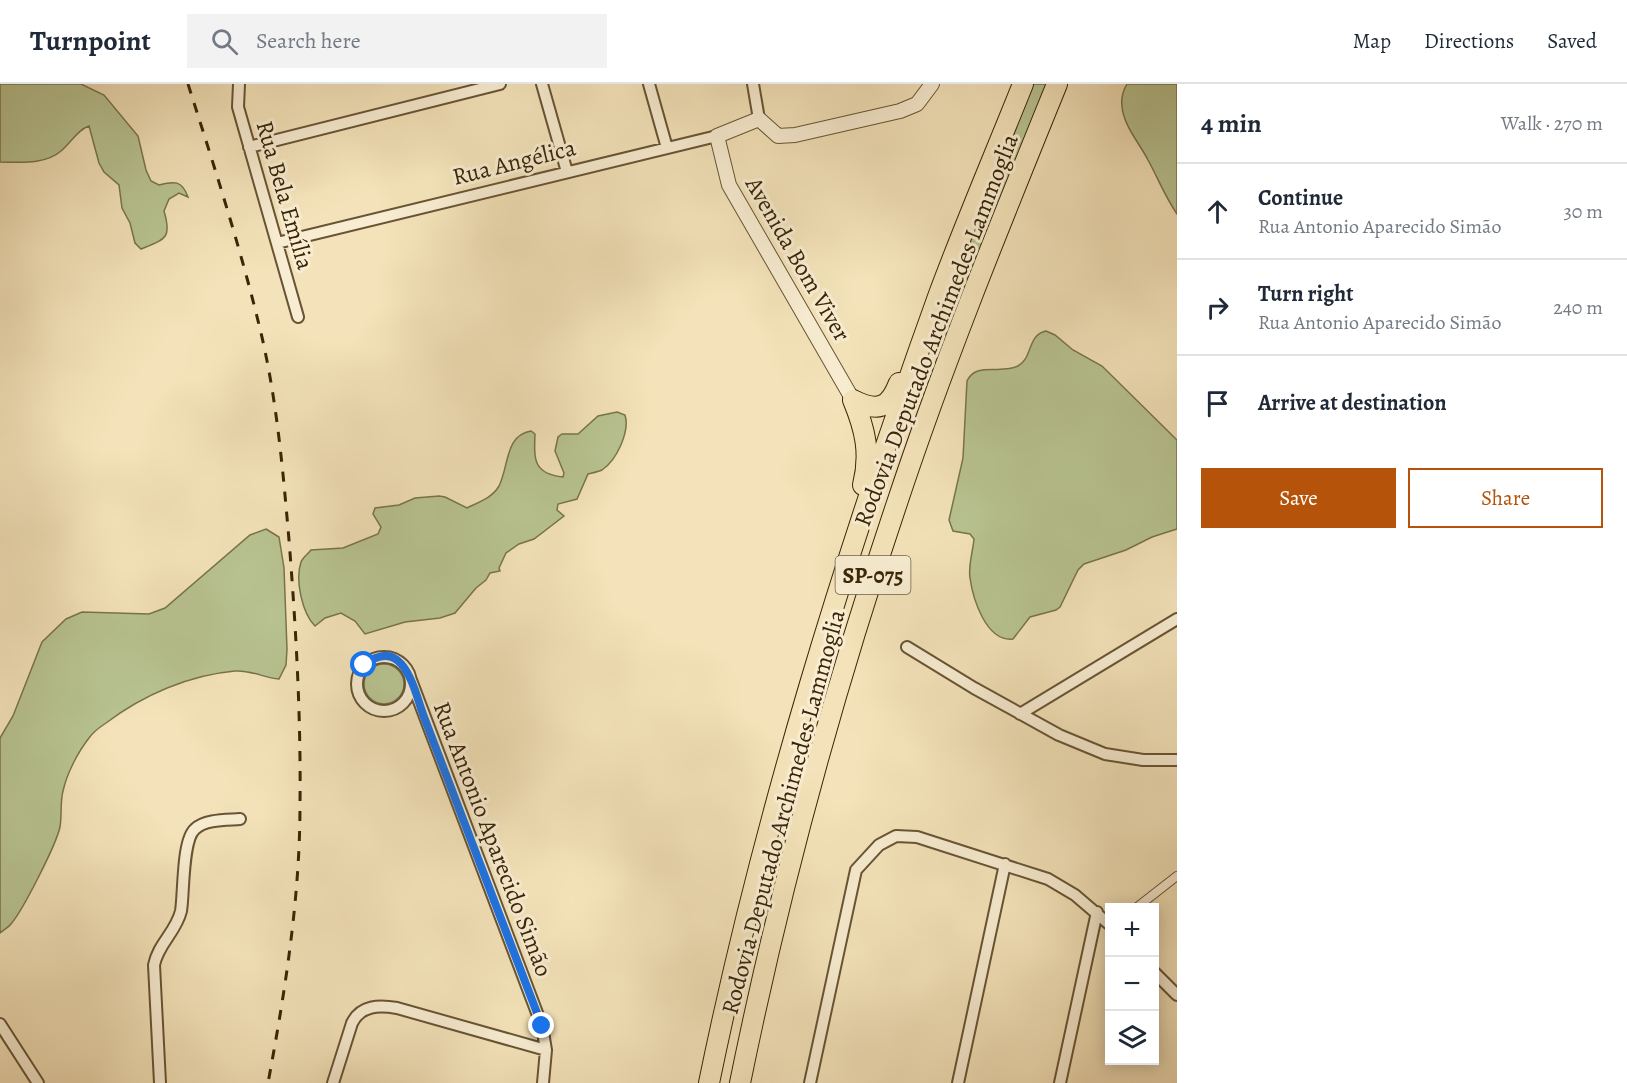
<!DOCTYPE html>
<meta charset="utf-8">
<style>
body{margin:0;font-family:Alegreya,serif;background:#f2f2f3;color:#1f2937}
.controls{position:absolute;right:18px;bottom:18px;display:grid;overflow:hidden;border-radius:0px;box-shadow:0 3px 15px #0003}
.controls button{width:54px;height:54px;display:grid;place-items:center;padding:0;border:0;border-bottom:2px solid #e0e1e3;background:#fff;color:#1f2937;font:30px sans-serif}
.stop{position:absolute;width:18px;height:18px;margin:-14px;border:4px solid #1a73e8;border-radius:50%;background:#fff}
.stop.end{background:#1a73e8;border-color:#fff;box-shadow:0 2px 6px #0008}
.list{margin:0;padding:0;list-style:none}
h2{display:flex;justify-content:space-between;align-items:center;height:78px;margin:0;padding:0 24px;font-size:26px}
h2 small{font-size:20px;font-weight:400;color:#747a83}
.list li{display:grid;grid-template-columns:39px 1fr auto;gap:18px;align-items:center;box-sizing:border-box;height:96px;padding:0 24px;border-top:2px solid #e0e1e3}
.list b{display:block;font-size:22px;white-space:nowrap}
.list p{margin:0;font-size:20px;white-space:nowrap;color:#747a83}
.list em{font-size:20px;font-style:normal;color:#747a83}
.actions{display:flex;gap:12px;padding:18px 24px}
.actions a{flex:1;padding:14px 0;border:2px solid #b45309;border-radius:0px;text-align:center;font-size:21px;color:#b45309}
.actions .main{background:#b45309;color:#fff}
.icon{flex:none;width:33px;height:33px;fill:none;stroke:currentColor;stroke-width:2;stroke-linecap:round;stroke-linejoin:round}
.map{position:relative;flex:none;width:1177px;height:999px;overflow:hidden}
header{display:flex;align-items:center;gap:36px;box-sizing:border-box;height:84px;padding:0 30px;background:#fff;border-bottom:2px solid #e0e1e3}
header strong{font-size:28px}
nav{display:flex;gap:33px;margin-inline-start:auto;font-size:21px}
.search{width:420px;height:54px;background:#f2f2f3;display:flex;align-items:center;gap:15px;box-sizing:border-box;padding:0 21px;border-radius:0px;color:#747a83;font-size:22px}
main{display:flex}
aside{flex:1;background:#fff}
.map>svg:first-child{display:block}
.green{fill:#b8c492;stroke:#78744c;stroke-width:1.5}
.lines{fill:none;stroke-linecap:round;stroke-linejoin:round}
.pedestrian-casing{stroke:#685434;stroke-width:10}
.minor-casing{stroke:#685434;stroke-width:14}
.tertiary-casing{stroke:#685434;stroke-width:16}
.motorway-casing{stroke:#392507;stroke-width:22}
.pedestrian{stroke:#f8edd2;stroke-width:8}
.minor{stroke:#f8edd2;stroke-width:10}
.tertiary{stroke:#f8edd2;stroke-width:14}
.motorway{stroke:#f4e3ba;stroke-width:20}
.rail{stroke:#392507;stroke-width:3;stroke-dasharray:10 10;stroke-linecap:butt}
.route{stroke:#1a73e8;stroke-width:8}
.labels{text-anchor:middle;stroke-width:6;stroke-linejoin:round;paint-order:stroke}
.shield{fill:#f8edd2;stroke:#726144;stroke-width:1.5}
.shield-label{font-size:22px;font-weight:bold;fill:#392507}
.street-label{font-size:24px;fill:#392507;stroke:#f8edd2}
</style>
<header>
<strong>Turnpoint</strong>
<div class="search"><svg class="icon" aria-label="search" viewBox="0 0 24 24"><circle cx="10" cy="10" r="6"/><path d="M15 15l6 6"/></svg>Search here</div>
<nav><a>Map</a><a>Directions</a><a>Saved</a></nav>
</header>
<main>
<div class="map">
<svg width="1177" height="999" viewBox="0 0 1177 999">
<rect width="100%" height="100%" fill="#f4e3ba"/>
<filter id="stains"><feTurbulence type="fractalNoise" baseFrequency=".00333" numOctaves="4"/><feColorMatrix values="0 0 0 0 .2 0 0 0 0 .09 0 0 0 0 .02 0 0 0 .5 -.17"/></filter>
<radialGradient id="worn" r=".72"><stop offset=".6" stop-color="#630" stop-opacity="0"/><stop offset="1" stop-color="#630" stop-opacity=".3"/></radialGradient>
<path class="green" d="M 0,0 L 81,0 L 104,11 L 138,52 L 146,86 L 151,97 L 159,101 C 174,97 182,96 188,113 L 179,109 L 169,115 L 164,127 C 172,154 166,155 141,165 L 135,159 L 130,139 L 122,124 L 119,101 L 104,88 L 99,79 L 89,42 C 77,46 71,59 61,67 C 45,81 19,78 0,78 Z
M 1029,0 L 1051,0 L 956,241 L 937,234 Z
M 1127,0 L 1177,0 L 1177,130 C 1164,111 1159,96 1148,76 C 1140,60 1123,41 1122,22 C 1121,15 1123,7 1127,0 Z
M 1046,247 L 1055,251 L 1073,266 L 1102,282 L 1177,356 L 1177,445 L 1152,453 L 1126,466 L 1084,480 L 1078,486 L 1060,523 L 1056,526 L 1030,533 L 1013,555 C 986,558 973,515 970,494 C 968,482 973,467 974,455 L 970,450 L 953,447 L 949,436 L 963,374 L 967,297 C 976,277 1001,291 1018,282 C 1033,274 1027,251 1046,247 Z
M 617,328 L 625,331 C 630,347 617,376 602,386 C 598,388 592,389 588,390 L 577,415 L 558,420 L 557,426 L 564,432 L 534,455 L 519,460 L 506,469 L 499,484 L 500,487 L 490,489 L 486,496 L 476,504 L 455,529 L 440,534 L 405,538 L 365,550 L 355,537 L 341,529 L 325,534 L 315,542 C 302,529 295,496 301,478 C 303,473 308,470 311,466 L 343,464 L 378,450 L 381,443 L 373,430 L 375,424 L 399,421 L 415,414 L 439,412 L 445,413 L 467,424 C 479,418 492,414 499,402 C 509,382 505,351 531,347 L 535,350 C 534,375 533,390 563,393 L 564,389 L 555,367 L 558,353 L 562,350 L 578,350 L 598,332 Z
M 266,445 L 279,453 L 284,484 L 287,565 L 286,581 L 279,595 C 264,594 252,586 235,587 C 189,591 143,611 106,639 C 100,643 93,648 89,654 C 78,668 67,689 63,707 C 60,718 62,731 60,743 C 56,761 23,826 11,840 C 8,844 3,846 0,849 L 0,654 L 13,632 L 42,558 L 66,535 L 82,528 L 149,530 L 165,524 L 250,451 Z
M364 600a20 20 0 1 1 40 0a20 20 0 1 1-40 0Z"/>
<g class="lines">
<defs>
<path id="pedestrian" d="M 1136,824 L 1177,792"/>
<path id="minor" d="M 239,0 L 238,23 L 298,233
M 542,0 L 567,88
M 649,0 L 667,64
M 753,0 L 759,35
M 249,63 L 500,0
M 277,159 L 717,52
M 907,563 L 974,604 L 1059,651 L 1105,670 L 1143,676 L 1177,676
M357 600a27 27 0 1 1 54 0a27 27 0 1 1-54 0Z
M 411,596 L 542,942 L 546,966 L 543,999
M 1020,630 L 1177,535
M 1154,888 L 1177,911
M 0,940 L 38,999
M 160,999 L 154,881 C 158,860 176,848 181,827 C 184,809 182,756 195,745 C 205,735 227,736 240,735
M 333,999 L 352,939 C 361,921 379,921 397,924 L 546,966
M 810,999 L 856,786 L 879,761 L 896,752 L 917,753 L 1048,795 L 1075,811 L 1110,841
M 958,999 L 1005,780
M 1060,999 L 1097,828"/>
<path id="tertiary" d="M 853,316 L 729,101 L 717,52 L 759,35 L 778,52 L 795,51 L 900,27 L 917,20 L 932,0"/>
<path id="motorway" d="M 853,316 C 865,345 871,369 863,401
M 853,316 C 877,328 889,325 899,299
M 709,999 C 764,731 846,468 939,210 C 965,140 995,70 1023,0
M 740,999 C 780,803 833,608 897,419 C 944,277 1001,138 1057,0"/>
</defs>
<use href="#pedestrian" class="pedestrian-casing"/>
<use href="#minor" class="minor-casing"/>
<use href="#tertiary" class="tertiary-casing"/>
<use href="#motorway" class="motorway-casing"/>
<use href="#pedestrian" class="pedestrian"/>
<use href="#minor" class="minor"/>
<use href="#tertiary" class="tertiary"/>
<use href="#motorway" class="motorway"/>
<path class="rail" d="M 188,0 C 214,82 241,165 261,249 C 277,317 283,387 289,456 C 296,544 301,633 300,721 C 300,814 285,908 268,999"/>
</g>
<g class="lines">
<path class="route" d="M 364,581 C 404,550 414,606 424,633 L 542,942"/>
</g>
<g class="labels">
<rect class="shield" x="835.5" y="472" width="75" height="38" rx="4.5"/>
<g class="shield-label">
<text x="873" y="499">SP-075</text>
</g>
<g class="street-label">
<text transform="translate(514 78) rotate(-14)" y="8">Rua Angélica</text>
<text transform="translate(285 111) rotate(74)" y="8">Rua Bela Emília</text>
<text transform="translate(798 175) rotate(60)" y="8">Avenida Bom Viver</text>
<text transform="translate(936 246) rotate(-69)" y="8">Rodovia Deputado Archimedes Lammoglia</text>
<text transform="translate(783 728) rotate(-75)" y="8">Rodovia Deputado Archimedes Lammoglia</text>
<text transform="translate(493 755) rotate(69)" y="8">Rua Antonio Aparecido Simão</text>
</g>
</g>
<rect width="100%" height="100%" filter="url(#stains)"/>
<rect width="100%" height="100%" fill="url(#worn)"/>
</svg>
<div class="controls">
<button>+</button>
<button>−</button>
<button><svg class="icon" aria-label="layers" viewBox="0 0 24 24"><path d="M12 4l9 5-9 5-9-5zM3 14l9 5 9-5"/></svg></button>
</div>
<div class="stop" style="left:364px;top:581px"></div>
<div class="stop end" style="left:542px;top:942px"></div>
</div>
<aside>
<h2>4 min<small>Walk · 270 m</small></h2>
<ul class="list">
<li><svg class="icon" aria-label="ahead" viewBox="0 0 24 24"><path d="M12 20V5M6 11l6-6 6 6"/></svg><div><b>Continue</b><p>Rua Antonio Aparecido Simão</p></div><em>30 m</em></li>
<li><svg class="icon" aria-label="right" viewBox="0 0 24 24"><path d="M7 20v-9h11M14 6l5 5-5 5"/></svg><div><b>Turn right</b><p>Rua Antonio Aparecido Simão</p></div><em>240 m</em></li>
<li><svg class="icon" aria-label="arrive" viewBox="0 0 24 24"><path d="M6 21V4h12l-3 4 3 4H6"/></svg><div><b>Arrive at destination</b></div></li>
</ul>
<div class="actions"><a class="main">Save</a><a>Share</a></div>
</aside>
</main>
